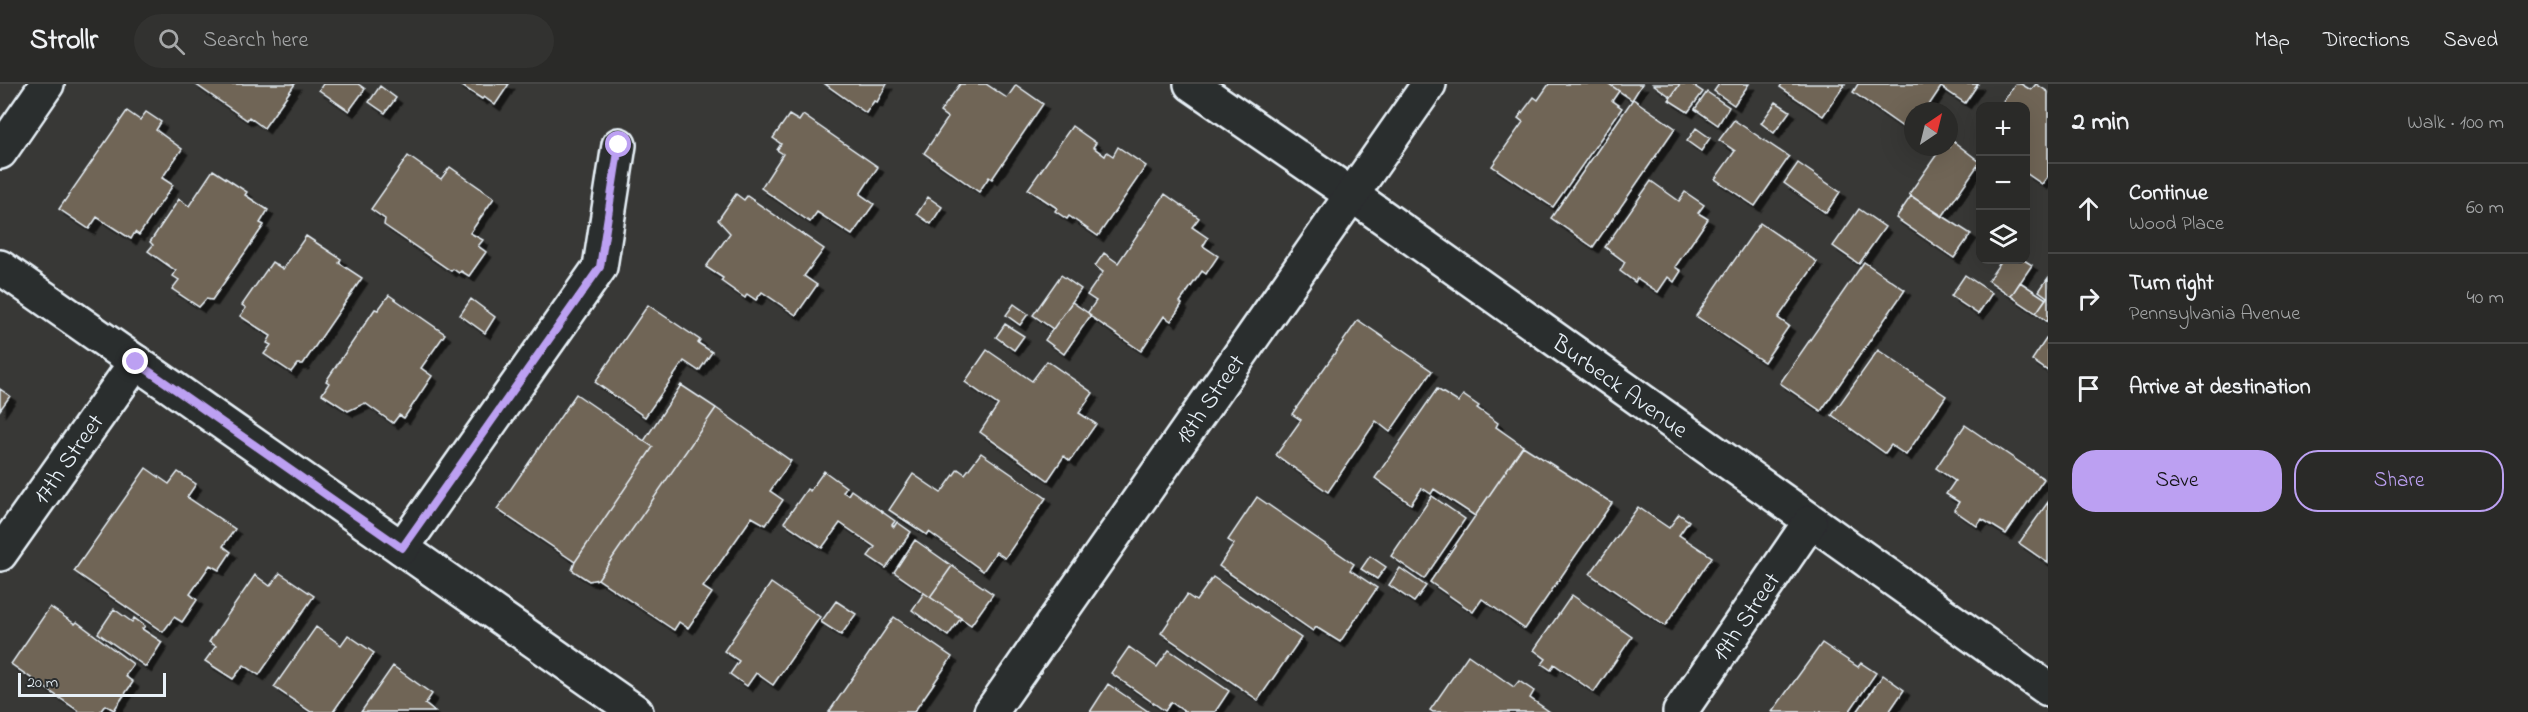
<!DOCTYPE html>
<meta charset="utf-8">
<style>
body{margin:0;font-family:"Indie Flower",sans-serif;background:#323230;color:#f1f3f6}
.controls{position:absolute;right:18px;top:18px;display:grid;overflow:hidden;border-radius:12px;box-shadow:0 6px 24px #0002}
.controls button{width:54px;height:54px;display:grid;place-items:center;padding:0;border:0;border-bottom:2px solid #464645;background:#2a2a28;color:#f1f3f6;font:30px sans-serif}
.compass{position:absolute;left:1904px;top:18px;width:54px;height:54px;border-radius:50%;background:#2a2a28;box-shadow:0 6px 24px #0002;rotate:35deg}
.scale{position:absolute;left:18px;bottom:15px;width:148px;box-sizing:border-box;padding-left:6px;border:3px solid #e8f1f8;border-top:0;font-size:16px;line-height:21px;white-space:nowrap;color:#e8f1f8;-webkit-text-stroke:4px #2a2d2e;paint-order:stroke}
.stop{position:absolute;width:18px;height:18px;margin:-14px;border:4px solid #bca0f2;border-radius:50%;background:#fff}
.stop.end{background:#bca0f2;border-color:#fff;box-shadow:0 2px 6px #0008}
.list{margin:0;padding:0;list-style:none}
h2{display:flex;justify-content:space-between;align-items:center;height:78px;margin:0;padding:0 24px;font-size:26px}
h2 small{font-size:20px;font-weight:400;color:#a5a7a8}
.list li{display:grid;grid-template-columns:39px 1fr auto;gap:18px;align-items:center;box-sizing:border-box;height:90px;padding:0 24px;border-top:2px solid #464645}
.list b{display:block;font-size:22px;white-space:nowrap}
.list p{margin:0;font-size:20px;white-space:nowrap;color:#a5a7a8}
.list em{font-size:20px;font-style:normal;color:#a5a7a8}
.actions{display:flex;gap:12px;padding:18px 24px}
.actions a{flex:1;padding:14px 0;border:2px solid #bca0f2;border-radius:24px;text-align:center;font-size:21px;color:#bca0f2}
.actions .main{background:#bca0f2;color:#111}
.icon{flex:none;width:33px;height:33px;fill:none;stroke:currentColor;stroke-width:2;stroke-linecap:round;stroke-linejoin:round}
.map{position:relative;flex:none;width:2048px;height:628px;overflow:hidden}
header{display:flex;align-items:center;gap:36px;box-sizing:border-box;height:84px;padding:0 30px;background:#2a2a28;border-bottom:2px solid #464645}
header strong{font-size:28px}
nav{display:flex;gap:33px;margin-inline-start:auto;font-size:21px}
.search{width:420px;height:54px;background:#323230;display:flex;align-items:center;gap:15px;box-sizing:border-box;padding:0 21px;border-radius:33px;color:#a5a7a8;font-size:22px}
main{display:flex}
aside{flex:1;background:#2a2a28}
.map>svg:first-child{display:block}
.building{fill:#706557;stroke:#e8f1f8;stroke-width:1.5;filter:url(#shadow)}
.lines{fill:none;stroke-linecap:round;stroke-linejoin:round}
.minor-casing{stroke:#e8f1f8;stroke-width:38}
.minor{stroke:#2a2d2e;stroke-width:33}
.route{stroke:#bca0f2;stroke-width:8}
.labels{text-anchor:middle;stroke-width:5;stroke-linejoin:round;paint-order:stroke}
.street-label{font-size:24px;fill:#e8f1f8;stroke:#2a2d2e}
</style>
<header>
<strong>Strollr</strong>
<div class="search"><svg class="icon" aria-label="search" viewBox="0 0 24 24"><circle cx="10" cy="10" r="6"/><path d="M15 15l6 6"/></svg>Search here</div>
<nav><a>Map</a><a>Directions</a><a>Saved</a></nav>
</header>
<main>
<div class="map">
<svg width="2048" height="628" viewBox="0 0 2048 628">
<defs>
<filter id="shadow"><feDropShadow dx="5.5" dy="5.5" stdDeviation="0" flood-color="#0009"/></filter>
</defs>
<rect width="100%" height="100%" fill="#383836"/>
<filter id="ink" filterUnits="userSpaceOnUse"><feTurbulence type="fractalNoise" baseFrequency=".0167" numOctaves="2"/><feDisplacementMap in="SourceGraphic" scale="12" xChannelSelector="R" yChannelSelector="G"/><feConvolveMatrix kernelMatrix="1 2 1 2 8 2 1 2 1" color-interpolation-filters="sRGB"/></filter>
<g filter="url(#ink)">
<path class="building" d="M 195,0 L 295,0 L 264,44 L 249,33 L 247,36 Z
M 323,0 L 358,0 L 365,5 L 349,27 L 319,6 Z
M 459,0 L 509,0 L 495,21 L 484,13 L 482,15 Z
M 825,0 L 887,0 L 877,18 L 874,17 L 866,29 Z
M 960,0 L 986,0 L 1007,14 L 1016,1 L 1043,20 L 992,95 L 989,93 L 979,108 L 924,69 L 948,34 L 940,28 Z
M 1549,0 L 1609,0 L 1619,7 L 1612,17 L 1622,24 L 1553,123 L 1492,82 L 1523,38 L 1518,34 L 1534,13 L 1538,16 Z
M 1609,0 L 1642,0 L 1632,16 Z
M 1653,0 L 1680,0 L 1671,13 Z
M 1680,0 L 1691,0 L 1703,8 L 1688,28 L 1669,16 Z
M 1719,0 L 1749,0 L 1734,21 L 1714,7 Z
M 1782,0 L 1845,0 L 1823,32 L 1780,3 Z
M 1858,0 L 1978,0 L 1965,19 L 1941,3 L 1925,27 L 1913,27 L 1913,44 L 1910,48 L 1853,8 Z
M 2015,0 L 2021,0 L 2031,6 L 2036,0 L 2048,8 L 2048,92 L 2042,100 L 2026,89 L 2026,22 L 2000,22 Z
M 380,2 L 396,14 L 385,29 L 369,18 Z
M 1707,8 L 1729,23 L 1718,41 L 1695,25 Z
M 1633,15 L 1675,44 L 1593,163 L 1551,134 Z
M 1776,18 L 1790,27 L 1774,49 L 1761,39 Z
M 127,27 L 140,36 L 146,28 L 161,38 L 156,46 L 182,65 L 162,94 L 173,101 L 139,151 L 135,148 L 131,155 L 97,133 L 89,145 L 59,125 Z
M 789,31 L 799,37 L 803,31 L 878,83 L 860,110 L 874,120 L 852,151 L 817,128 L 810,138 L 761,104 L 783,70 L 777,66 L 781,60 L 773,54 Z
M 1734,36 L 1789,73 L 1755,122 L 1715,95 L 1735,67 L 1719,56 Z
M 1072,42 L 1096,59 L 1093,63 L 1105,72 L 1107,68 L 1113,72 L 1118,63 L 1146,82 L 1098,152 L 1069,132 L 1067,135 L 1055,127 L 1057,124 L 1028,105 Z
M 1696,44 L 1710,54 L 1701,67 L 1687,57 Z
M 1949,54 L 1980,78 L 1942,133 L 1909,110 L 1942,63 L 1949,63 Z
M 408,72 L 441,95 L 450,83 L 494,114 L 470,149 L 483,156 L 478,162 L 486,168 L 469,192 L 461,187 L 459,189 L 453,185 L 451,187 L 384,141 L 385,135 L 371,125 Z
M 1798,79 L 1840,108 L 1826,129 L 1784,99 Z
M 213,86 L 247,108 L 245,111 L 268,126 L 260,139 L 264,141 L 212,216 L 206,215 L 199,223 L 172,205 L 179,196 L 173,192 L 176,187 L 148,167 L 153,161 L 150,158 L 179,115 L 189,122 Z
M 1651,97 L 1679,117 L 1685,108 L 1704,121 L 1698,129 L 1708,135 L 1675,183 L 1681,187 L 1674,198 L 1668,193 L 1658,208 L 1637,194 L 1635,198 L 1620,187 L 1625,178 L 1605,163 Z
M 736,110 L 744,116 L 747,112 L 824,165 L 804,192 L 817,201 L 796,231 L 762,208 L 756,216 L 747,210 L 745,214 L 721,197 L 723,194 L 706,183 L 730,149 L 718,136 Z
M 1165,110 L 1199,134 L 1192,143 L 1208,154 L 1203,162 L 1218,172 L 1206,190 L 1202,187 L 1180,218 L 1182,220 L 1171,237 L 1164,232 L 1141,267 L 1090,232 L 1088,228 L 1096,217 L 1087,211 L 1103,188 L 1095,182 L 1104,169 L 1118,179 Z
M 1911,112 L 1971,150 L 1954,174 L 1896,134 Z
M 928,113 L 942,123 L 931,140 L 917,130 Z
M 1859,125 L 1885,143 L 1859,180 L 1833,162 Z
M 1760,139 L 1817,178 L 1778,234 L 1789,242 L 1764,278 L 1696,232 Z
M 306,152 L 341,175 L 339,179 L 362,194 L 303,280 L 297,280 L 291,288 L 264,270 L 271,261 L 267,259 L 271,252 L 240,232 L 246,224 L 242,221 L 272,178 L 283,185 Z
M 2002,176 L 2024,176 L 2032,181 L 2011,212 L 1988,196 Z
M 1864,178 L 1905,206 L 1821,327 L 1780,299 Z
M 1061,191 L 1081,205 L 1053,245 L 1033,231 Z
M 1965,191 L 1992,209 L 1978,230 L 1951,212 Z
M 2048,194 L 2048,238 L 2036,229 L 2047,213 L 2039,207 Z
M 2020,198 L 2046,215 L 2036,229 L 2011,212 Z
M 389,211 L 445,250 L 421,284 L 432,292 L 404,334 L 399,331 L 393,339 L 365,319 L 348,327 L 322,310 L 329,299 L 326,297 L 375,225 L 378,226 Z
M 471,215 L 495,233 L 485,249 L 460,231 Z
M 1072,218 L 1091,231 L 1064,270 L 1045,256 Z
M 1014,220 L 1028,230 L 1020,241 L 1006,231 Z
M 648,221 L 700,256 L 698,259 L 712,268 L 699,287 L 684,277 L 645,333 L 595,298 Z
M 1358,236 L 1432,287 L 1390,348 L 1376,337 L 1328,408 L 1276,371 L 1301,336 L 1292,330 Z
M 1005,240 L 1024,252 L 1014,266 L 996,253 Z
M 2048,252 L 2048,287 L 2032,276 Z
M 987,266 L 1032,297 L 1047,277 L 1093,309 L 1079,329 L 1096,340 L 1070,377 L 1064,372 L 1048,396 L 980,348 L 998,321 L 965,298 Z
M 1878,266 L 1946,312 L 1906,371 L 1891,361 L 1885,369 L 1832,331 Z
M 681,301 L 716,324 L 598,495 L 589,497 L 572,486 L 575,478 L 653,363 L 644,357 Z
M 0,305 L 10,312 L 0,326 Z
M 1437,305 L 1458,318 L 1463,311 L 1479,322 L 1477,324 L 1498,339 L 1496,343 L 1523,362 L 1475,432 L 1434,405 L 1431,410 L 1422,404 L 1411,420 L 1375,394 Z
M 576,310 L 653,363 L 575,478 L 497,425 Z
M 716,324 L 791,377 L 770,407 L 783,416 L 766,441 L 752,433 L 703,503 L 712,509 L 688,544 L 679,538 L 674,546 L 598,495 Z
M 1965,341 L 2044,395 L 2006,450 L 1982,435 L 1977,442 L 1954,426 L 1959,418 L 1946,410 L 1955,397 L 1936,384 Z
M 1523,362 L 1612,419 L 1525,545 L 1482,515 L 1473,528 L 1430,498 Z
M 981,369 L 1046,414 L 1005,474 L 996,468 L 983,487 L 929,448 L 927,451 L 889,426 L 913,390 L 941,409 L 958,385 L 965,390 Z
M 146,384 L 169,400 L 178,388 L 196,400 L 187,413 L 235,445 L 223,462 L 231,468 L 219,486 L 210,481 L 190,510 L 197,516 L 182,538 L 174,533 L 163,548 L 74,487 Z
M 824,387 L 846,403 L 843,408 L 848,411 L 851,406 L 895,437 L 892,441 L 894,443 L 897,438 L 911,448 L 886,484 L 868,472 L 875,463 L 840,439 L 822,464 L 784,438 L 807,405 L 810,407 Z
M 1432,412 L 1465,435 L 1424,495 L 1391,472 Z
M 1257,413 L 1354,480 L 1350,486 L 1377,504 L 1340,558 L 1316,543 L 1313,547 L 1219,482 L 1234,460 L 1228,456 Z
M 2048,418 L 2048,479 L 2019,459 Z
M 1638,423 L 1669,444 L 1679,430 L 1689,437 L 1679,451 L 1712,473 L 1665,542 L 1590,490 Z
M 915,456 L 952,482 L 930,513 L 894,488 Z
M 1370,472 L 1386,483 L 1377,495 L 1361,485 Z
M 952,482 L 993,510 L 971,541 L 930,513 Z
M 1400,484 L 1426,502 L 1414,518 L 1389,501 Z
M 280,489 L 314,512 L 259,591 L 244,581 L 233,595 L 205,577 L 216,562 L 209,558 L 255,491 L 270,502 Z
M 1213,493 L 1301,554 L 1258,616 L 1161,549 L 1187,511 L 1196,517 Z
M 771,499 L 820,533 L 773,601 L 756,589 L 747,602 L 730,590 L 739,577 L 724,567 Z
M 924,509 L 961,534 L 948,552 L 912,526 Z
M 1572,511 L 1632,553 L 1594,608 L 1554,580 L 1551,586 L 1542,580 L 1546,575 L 1534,566 Z
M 836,517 L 856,530 L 841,551 L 821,538 Z
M 50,523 L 75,540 L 77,538 L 133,580 L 125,592 L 133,598 L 114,626 L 105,621 L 100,628 L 80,628 L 11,580 Z
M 114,525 L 132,538 L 134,534 L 145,542 L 142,545 L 162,558 L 146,583 L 98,549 Z
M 894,533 L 952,573 L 914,628 L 829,628 Z
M 316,543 L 341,561 L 348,551 L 374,569 L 333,628 L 311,628 L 274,603 Z
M 1822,559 L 1858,583 L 1861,579 L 1876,589 L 1849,628 L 1772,628 Z
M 1129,563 L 1157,583 L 1169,566 L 1229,607 L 1215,628 L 1185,628 L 1171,618 L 1165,627 L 1111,589 Z
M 1468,571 L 1514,603 L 1519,597 L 1534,607 L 1530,614 L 1550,628 L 1433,628 L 1430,626 Z
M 393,582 L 432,610 L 425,620 L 435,628 L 361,628 Z
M 1883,591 L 1904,606 L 1889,628 L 1857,628 Z
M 1108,600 L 1149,628 L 1090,628 Z"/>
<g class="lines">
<defs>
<g id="minor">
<path id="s1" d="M 1191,0 L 1352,111 L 2048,605"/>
<path d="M 0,68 L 47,0"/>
<path d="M 0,183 L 636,628"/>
<path d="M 402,464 L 600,183 L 619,61"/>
<path id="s2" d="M 0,470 L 136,278"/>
<path id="s3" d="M 991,628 L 1429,0"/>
<path id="s4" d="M 1680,628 L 1810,438"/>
</g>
</defs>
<use href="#minor" class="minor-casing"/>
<use href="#minor" class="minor"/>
</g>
</g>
<g class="lines" filter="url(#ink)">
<path class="route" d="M 136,278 L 402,464 L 600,183 L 619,61"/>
</g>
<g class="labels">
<g class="street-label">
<text dy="8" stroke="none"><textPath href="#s1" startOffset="525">Burbeck Avenue</textPath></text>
<text dy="8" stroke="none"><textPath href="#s3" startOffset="382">18th Street</textPath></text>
<text dy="8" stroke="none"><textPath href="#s2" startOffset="117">17th Street</textPath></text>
<text dy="8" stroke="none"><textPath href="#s4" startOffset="116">19th Street</textPath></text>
</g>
</g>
</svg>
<div class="controls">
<button>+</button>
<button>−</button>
<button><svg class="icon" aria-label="layers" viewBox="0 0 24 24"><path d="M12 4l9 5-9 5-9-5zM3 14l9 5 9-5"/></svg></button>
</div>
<svg class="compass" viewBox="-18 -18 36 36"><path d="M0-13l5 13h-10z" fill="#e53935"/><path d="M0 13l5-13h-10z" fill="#a5a7a8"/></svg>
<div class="scale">20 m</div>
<div class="stop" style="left:619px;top:61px"></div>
<div class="stop end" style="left:136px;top:278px"></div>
</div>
<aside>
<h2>2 min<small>Walk · 100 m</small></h2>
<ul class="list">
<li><svg class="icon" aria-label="ahead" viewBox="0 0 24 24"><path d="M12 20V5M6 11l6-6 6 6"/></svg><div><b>Continue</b><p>Wood Place</p></div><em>60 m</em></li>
<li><svg class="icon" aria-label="right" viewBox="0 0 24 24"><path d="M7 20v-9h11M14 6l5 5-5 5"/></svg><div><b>Turn right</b><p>Pennsylvania Avenue</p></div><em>40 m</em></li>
<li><svg class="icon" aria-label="arrive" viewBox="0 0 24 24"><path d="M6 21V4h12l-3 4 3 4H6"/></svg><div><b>Arrive at destination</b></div></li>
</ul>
<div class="actions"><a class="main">Save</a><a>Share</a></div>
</aside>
</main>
